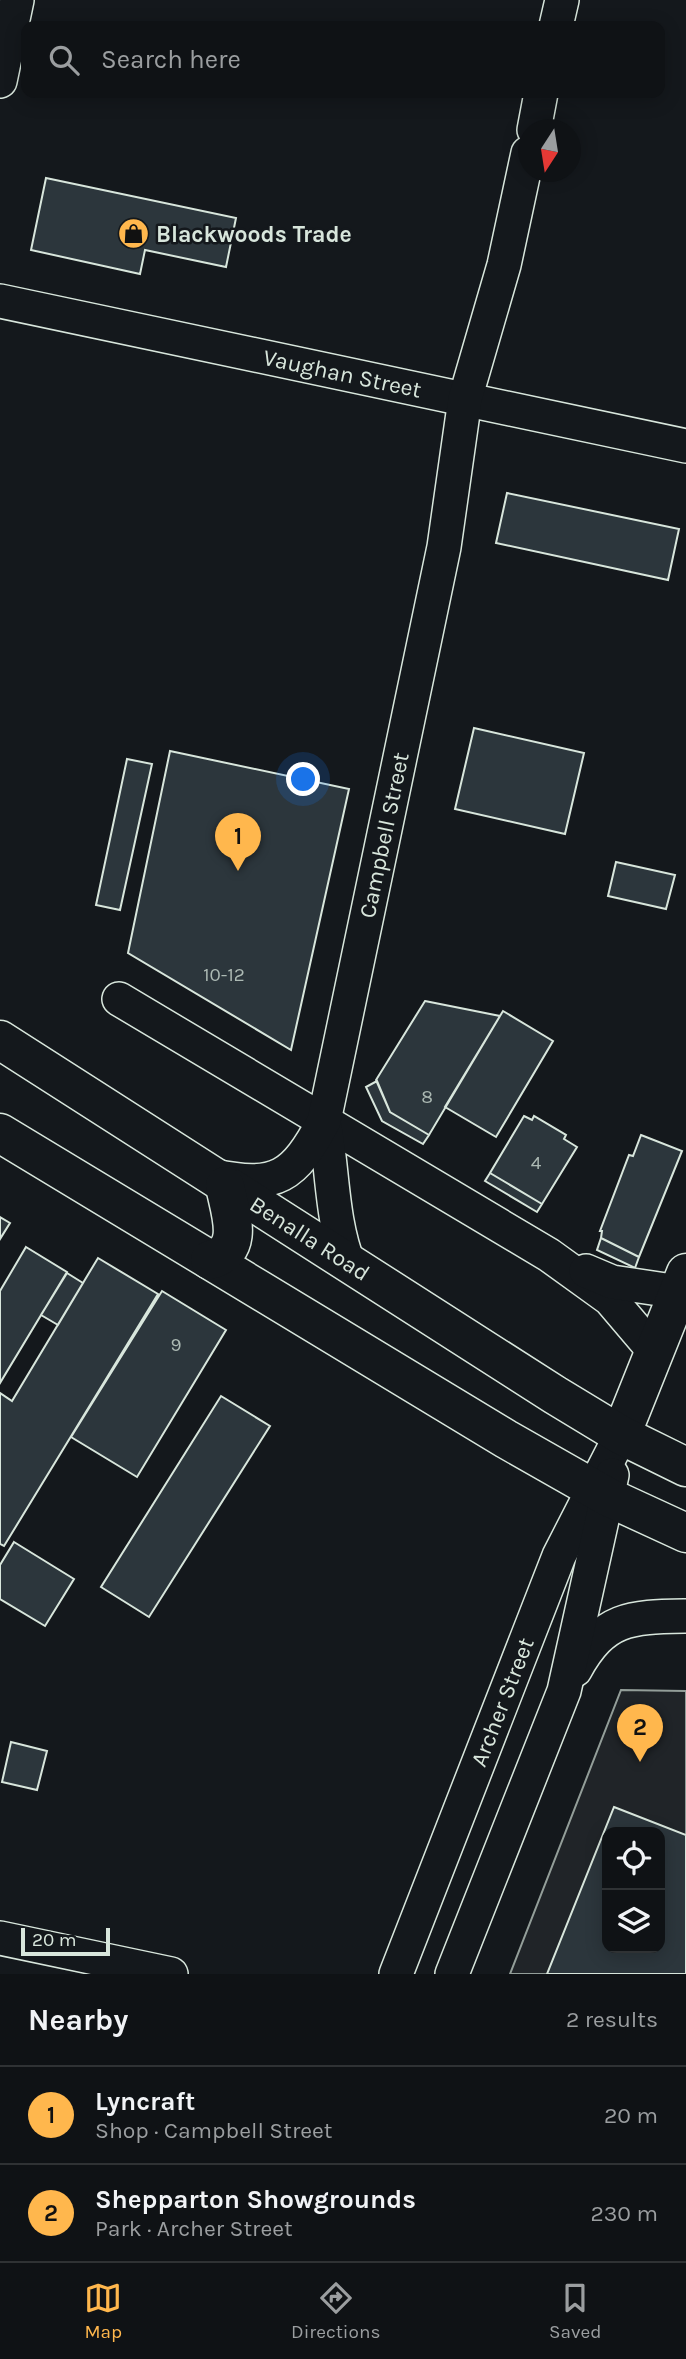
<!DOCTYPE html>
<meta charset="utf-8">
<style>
body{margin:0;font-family:Karla,sans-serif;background:#181b1e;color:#f1f3f6}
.controls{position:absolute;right:21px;bottom:21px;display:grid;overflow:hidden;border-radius:14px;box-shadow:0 4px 18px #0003}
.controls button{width:63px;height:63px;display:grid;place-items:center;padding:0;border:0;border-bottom:2px solid #2f3234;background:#0f1215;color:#f1f3f6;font:35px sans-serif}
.compass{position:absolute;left:518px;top:119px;width:63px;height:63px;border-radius:50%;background:#0f1215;box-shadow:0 4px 18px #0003;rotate:192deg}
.scale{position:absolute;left:21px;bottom:18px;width:89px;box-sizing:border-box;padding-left:7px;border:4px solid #d8e6dc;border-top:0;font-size:19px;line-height:24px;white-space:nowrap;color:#d8e6dc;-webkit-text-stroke:5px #14181c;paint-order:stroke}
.you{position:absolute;left:304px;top:780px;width:24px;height:24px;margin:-18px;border:5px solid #fff;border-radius:50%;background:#1a73e8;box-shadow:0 0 0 10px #1a73e833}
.badge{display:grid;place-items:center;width:46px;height:46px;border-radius:50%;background:#ffb74d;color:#111;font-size:23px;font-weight:700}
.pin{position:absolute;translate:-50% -58px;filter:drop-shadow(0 2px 4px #0008)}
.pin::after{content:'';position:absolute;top:37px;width:24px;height:21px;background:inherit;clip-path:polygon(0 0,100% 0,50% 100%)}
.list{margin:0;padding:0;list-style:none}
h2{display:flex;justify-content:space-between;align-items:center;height:91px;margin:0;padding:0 28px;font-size:30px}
h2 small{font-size:23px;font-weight:400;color:#9b9ea0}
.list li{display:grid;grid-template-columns:46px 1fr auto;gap:21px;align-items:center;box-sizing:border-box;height:98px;padding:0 28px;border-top:2px solid #2f3234}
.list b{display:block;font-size:26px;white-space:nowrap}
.list p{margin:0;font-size:23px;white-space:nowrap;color:#9b9ea0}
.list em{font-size:23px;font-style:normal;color:#9b9ea0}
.icon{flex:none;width:38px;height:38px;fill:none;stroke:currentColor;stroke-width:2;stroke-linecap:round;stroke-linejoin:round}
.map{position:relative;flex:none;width:686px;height:1974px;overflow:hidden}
.search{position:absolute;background:#0f1215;box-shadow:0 4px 18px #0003;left:21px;right:21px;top:21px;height:77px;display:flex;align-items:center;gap:18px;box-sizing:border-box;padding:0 24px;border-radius:14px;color:#9b9ea0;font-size:26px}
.sheet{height:287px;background:#0f1215}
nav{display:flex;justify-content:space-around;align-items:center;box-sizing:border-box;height:98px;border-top:2px solid #2f3234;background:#0f1215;font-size:19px;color:#9b9ea0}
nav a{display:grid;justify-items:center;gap:4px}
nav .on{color:#ffb74d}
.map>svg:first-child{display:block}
.green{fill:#202428;stroke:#939e99;stroke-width:2;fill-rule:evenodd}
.building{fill:#2c363c;stroke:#d8e6dc;stroke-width:2;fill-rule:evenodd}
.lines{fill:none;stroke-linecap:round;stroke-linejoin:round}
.minor-casing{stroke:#d8e6dc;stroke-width:36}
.major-casing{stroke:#d8e6dc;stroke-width:41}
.highway-casing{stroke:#d8e6dc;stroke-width:41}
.minor{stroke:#14181c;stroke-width:33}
.major{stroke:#14181c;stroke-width:38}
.highway{stroke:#14181c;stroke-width:38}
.labels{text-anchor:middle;stroke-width:5;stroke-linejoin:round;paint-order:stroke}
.number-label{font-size:19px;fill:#adbab4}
.poi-label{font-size:23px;font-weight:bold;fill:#d8e6dc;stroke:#14181c;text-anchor:start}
.street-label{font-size:23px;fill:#d8e6dc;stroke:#14181c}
</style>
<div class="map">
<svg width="686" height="1974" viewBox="0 0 686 1974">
<rect width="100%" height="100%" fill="#14181c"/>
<path class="green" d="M 621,1690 L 686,1691 L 686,1974 L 510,1974 ZM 607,1832 L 660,1832 L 660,1948 L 607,1948 Z"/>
<path class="building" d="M 46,178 L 236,218 L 226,267 L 145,250 L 140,274 L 31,250 Z
M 507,493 L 679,529 L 668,580 L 496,543 Z
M 474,728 L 584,753 L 565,834 L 455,809 Z
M 170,751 L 349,789 L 291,1050 L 128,953 Z
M 127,759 L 152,764 L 120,910 L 96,905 Z
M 616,862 L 675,875 L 666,909 L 608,896 Z
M 425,1001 L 500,1016 L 429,1135 L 390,1112 L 376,1080 Z
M 503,1011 L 553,1041 L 496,1137 L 445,1107 Z
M 377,1081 L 390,1112 L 429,1135 L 423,1144 L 382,1121 L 366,1087 Z
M 524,1116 L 532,1120 L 534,1116 L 566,1135 L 564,1139 L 577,1147 L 542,1204 L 490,1173 Z
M 641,1135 L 682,1151 L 639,1257 L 601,1238 L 602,1231 L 600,1231 L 629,1155 L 633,1156 Z
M 490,1173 L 542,1204 L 537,1212 L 485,1181 Z
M 0,1217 L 10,1223 L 0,1239 Z
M 601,1238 L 639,1257 L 635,1268 L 597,1250 Z
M 26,1247 L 67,1272 L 0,1383 L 0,1291 Z
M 98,1258 L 158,1294 L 4,1546 L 0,1544 L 0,1393 L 12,1401 Z
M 67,1273 L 83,1283 L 58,1325 L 41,1315 Z
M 162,1291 L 226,1330 L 137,1477 L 71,1437 Z
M 221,1396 L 270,1426 L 149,1617 L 101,1587 Z
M 14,1542 L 74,1579 L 45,1626 L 0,1599 L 0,1565 Z
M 11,1742 L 47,1751 L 37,1790 L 2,1782 Z
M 614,1807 L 686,1835 L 686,1974 L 547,1974 ZM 607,1832 L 660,1832 L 660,1948 L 607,1948 Z"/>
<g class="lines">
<defs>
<g id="minor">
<path d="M 556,26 L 562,0"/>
<path d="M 0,81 L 17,0"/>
<path d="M 534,130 L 541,93"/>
<path id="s1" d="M 0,301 L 686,446"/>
<path d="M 119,999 L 549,1255 L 610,1299 L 655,1352"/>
<path d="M 324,1121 C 333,1169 331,1220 349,1265"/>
<path id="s2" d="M 214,1176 C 277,1189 294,1177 324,1121 L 444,547 L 465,399 L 504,265 L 528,153"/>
<path d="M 586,1271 L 612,1282 L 679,1292"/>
<path d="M 575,1670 C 604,1617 630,1617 686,1616"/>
<path d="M 0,1938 L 171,1974"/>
<path id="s3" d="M 396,1974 L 559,1556 L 621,1435"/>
<path d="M 452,1974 L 564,1691 L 612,1475"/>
</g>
<path id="major" d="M 621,1435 L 686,1273"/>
<g id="highway">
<path id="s4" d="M 0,1040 L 555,1395 L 621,1435 L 686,1467"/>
<path d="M 0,1133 L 506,1439 L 608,1497 L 686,1533"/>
<path d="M 210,1260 C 246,1251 230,1212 225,1186"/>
</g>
</defs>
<use href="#minor" class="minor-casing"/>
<use href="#major" class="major-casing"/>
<use href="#highway" class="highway-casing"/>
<use href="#minor" class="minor"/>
<use href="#major" class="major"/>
<use href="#highway" class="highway"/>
</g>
<defs>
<symbol id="shop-disc" viewBox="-11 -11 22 22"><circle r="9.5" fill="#ffb74d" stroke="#14181c"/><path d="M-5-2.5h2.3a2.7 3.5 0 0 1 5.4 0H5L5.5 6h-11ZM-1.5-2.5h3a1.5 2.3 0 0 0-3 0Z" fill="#111"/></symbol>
</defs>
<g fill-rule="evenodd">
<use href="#shop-disc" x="116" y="216" width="35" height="35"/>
</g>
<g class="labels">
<g class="number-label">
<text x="224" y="981">10-12</text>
<text x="427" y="1103">8</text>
<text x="536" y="1169">4</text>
<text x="176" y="1351">9</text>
</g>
<g class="poi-label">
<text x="156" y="242">Blackwoods Trade</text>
</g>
<g class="street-label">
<text dy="8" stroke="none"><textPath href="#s1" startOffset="350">Vaughan Street</textPath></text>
<text dy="8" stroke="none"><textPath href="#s2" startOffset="430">Campbell Street</textPath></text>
<text dy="8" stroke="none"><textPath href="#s4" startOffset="368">Benalla Road</textPath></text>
<text dy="8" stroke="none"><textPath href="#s3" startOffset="292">Archer Street</textPath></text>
</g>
</g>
</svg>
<div class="controls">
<button><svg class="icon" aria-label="locate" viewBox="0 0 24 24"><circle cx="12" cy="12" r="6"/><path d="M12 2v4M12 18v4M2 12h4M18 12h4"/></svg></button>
<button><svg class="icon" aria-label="layers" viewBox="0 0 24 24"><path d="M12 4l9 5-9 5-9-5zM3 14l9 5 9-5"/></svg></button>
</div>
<svg class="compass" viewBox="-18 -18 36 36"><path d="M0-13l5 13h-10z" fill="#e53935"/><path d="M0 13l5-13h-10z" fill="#9b9ea0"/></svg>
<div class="scale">20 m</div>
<div class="you"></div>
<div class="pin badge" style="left:238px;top:871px">1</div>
<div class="pin badge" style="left:640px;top:1762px">2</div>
<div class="search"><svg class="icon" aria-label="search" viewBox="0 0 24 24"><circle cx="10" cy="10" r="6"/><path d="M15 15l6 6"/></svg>Search here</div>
</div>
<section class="sheet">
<h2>Nearby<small>2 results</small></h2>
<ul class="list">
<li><span class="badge">1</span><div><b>Lyncraft</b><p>Shop · Campbell Street</p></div><em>20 m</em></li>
<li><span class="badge">2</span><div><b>Shepparton Showgrounds</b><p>Park · Archer Street</p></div><em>230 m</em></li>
</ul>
</section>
<nav>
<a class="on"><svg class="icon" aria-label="map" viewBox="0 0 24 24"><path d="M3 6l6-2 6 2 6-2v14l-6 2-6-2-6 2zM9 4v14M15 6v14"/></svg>Map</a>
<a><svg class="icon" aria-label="directions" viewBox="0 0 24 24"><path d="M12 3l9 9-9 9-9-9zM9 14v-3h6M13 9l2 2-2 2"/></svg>Directions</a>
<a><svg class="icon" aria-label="saved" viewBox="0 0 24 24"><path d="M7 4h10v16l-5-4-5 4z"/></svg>Saved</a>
</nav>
